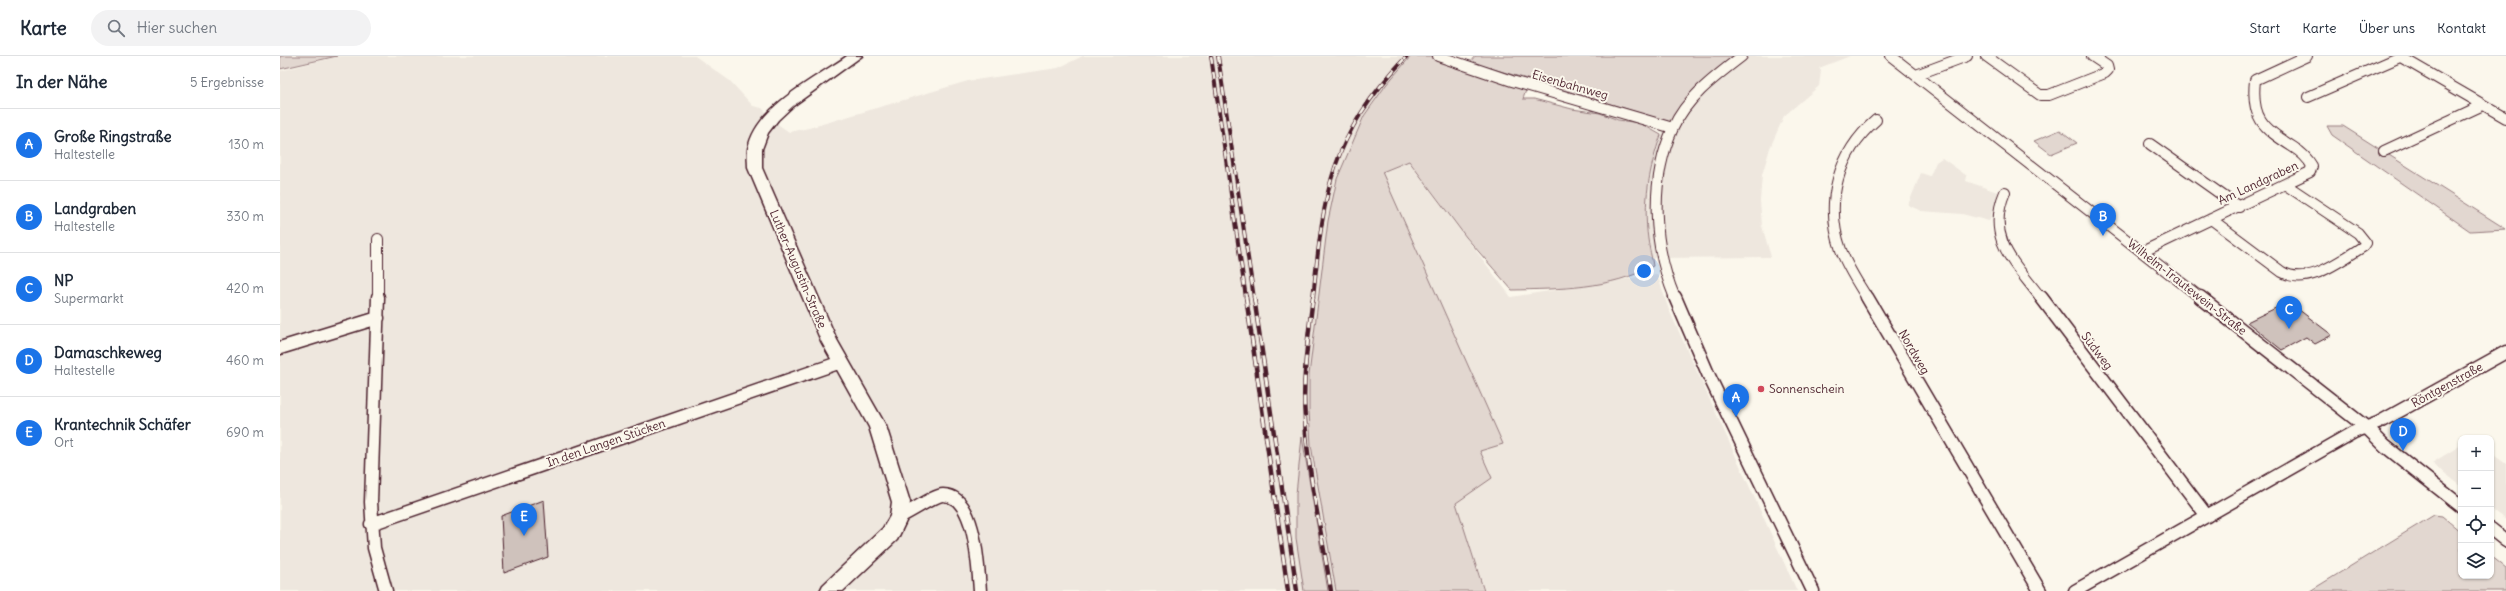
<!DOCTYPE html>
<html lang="de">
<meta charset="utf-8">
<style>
body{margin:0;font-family:Delius,sans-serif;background:#f2f2f3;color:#1f2937}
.controls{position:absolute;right:12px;bottom:12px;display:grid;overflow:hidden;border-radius:8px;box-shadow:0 1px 3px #0004}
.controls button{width:36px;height:36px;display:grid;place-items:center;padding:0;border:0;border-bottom:1px solid #e0e1e3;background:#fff;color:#1f2937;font:20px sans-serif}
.you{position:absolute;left:1364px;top:215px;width:14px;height:14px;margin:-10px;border:3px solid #fff;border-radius:50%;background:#1a73e8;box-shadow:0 0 0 6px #1a73e833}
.badge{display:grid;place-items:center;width:26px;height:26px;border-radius:50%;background:#1a73e8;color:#fff;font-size:13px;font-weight:700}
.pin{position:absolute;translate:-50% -33px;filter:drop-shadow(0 1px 2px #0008)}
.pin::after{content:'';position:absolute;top:21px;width:14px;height:12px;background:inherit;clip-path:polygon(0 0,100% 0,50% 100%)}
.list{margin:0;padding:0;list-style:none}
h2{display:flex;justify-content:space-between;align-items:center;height:52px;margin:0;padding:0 16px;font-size:17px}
h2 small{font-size:13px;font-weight:400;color:#747a83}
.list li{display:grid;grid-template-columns:26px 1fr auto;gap:12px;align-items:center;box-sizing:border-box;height:72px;padding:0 16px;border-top:1px solid #e0e1e3}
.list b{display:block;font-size:15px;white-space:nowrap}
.list p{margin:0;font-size:13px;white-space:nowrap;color:#747a83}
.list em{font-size:13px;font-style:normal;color:#747a83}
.icon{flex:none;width:22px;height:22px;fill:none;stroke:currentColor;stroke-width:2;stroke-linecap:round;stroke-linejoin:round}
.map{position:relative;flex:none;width:2226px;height:535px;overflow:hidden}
header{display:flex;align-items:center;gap:24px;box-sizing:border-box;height:56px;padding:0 20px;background:#fff;border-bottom:1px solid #e0e1e3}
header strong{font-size:19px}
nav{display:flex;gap:22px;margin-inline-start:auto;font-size:14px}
.search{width:280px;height:36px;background:#f2f2f3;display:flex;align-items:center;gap:10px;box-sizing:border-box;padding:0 14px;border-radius:22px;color:#747a83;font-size:15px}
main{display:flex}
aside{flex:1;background:#fff}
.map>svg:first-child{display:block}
.built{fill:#eee7de}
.green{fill:#e2d7d0;stroke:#967b7e}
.building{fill:#cfc2bc;stroke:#4a1f2b}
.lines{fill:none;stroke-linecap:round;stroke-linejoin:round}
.street-far1-casing{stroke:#4a1f2b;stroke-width:12}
.street-casing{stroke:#4a1f2b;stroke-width:15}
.secondary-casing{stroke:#4a1f2b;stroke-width:3}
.street-far1{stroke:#fbf7ec;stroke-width:10}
.street{stroke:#fbf7ec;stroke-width:12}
.secondary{fill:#fbf7ec;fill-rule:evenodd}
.rail-far1-casing{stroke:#4a1f2b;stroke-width:4}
.rail-casing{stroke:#4a1f2b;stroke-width:4.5}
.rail-far1{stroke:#fbf7ec;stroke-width:2.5;stroke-dasharray:8;stroke-linecap:butt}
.rail{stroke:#fbf7ec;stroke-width:3;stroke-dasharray:10;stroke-linecap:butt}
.poi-dot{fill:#d1495b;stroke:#fbf7ec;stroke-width:1.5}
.labels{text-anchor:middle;stroke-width:4;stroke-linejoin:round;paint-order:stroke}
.street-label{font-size:12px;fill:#4a1f2b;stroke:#fbf7ec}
.poi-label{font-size:12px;fill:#4a1f2b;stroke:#fbf7ec;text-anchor:start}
</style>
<header>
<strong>Karte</strong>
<div class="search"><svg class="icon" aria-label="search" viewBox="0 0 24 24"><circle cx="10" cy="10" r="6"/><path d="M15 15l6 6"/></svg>Hier suchen</div>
<nav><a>Start</a><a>Karte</a><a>Über uns</a><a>Kontakt</a></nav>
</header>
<main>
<aside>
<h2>In der Nähe<small>5 Ergebnisse</small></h2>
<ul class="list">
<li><span class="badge">A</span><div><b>Große Ringstraße</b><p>Haltestelle</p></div><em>130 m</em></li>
<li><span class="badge">B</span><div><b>Landgraben</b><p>Haltestelle</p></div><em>330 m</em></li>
<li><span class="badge">C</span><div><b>NP</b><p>Supermarkt</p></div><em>420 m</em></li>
<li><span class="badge">D</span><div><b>Damaschkeweg</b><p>Haltestelle</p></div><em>460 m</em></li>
<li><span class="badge">E</span><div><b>Krantechnik Schäfer</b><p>Ort</p></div><em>690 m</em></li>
</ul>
</aside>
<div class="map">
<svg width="2226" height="535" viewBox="0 0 2226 535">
<rect width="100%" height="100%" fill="#fbf7ec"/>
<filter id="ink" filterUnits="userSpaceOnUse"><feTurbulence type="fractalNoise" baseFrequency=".025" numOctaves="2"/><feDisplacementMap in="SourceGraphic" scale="8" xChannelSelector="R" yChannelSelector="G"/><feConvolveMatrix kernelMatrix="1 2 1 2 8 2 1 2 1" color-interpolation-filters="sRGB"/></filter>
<g filter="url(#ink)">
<path class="built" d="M 59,0 L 415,0 L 450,25 L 473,50 L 482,52 L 499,69 L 509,76 L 529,72 L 688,25 L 778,12 L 803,0 L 1153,0 L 1127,29 L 1102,116 L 1128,105 L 1231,241 L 1377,218 L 1389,254 L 1517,535 L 1205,535 L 1180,460 L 1202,535 L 0,535 L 0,15 Z
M 1453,0 L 1570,0 L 1539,12 L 1541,15 L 1539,30 L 1504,60 L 1490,92 L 1482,119 L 1480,145 L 1482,170 L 1491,201 L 1372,202 L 1368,183 L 1366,142 L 1374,99 L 1381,79 L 1415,33 Z
M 1662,102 L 1687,120 L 1686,125 L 1720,137 L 1709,165 L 1682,158 L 1641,155 L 1628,149 L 1641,117 L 1650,120 L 1656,106 Z
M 2181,389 L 2181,430 L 2152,407 Z
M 2211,397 L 2226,408 L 2226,464 L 2211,453 Z"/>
<path class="green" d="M 0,0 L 57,0 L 0,13 Z
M 1131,0 L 1152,0 L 1178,11 L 1247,31 L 1243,43 L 1254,43 L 1292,53 L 1320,57 L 1338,64 L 1360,67 L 1381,79 C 1369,112 1363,147 1368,183 C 1369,192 1372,201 1373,210 C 1331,233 1279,233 1232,234 L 1186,181 L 1129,105 L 1102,116 L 1223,388 L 1200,395 L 1212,422 L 1176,447 L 1204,535 L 1056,535 L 1031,389 L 1029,355 L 1029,319 L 1048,165 L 1057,123 L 1084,60 L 1106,29 Z
M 1195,0 L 1453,0 L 1415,33 L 1390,66 L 1190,6 Z
M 2047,70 L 2063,70 L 2226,173 L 2190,175 L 2052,79 Z
M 1780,74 L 1797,87 L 1771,98 L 1754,85 Z
M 1022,381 L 1048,535 L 1024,535 L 1016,482 L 1016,438 Z
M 2154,459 L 2162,460 L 2181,476 L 2181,520 L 2211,520 L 2211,500 L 2226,512 L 2226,535 L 2030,535 Z"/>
<path class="building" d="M 2008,246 L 2010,247 L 2052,279 L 2035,288 L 2026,281 L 2002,294 L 1967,266 Z
M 264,444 L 268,501 L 224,517 L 221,460 Z"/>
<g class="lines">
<defs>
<path id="street-far1" d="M 1158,0 L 1232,25 L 1393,72
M 1611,0 L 1921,242
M 1706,0 L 1760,39 L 1769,39 L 1825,17 L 1828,14 L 1827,10 L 1812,0
M 2119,0 L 2226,62
M 1636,19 L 1687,0
M 2028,41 L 2120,1
M 1870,88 L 1959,151
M 2104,95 L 2203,49
M 1725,136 C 1705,183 1735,207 1761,242
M 1931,163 L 2002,216 C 2028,231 2061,204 2084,190 L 2086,187 L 2078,177 L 2006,129
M 1862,196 L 2030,116 L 2032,110 C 2027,101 2021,96 2013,91 C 1982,71 1971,62 1975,24 L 2027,0
M 98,242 L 98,183
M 1395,242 C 1373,190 1369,125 1393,72 C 1407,41 1436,20 1462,0
M 1587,242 C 1578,227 1567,211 1561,194 C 1544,146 1558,97 1596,64"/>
<path id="street" d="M 98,241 L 91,446 L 94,492 L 106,535
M 1395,241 L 1429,320 L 1533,535
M 1587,241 L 1760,535
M 1761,241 L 1927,460
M 1920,241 L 2087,372 L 2105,390 L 2181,450
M 0,292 L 98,262
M 619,461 C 629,457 655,439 663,439 C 696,439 698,511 700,535
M 91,468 L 561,306
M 2211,473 L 2226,485
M 1795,535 L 2074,376 L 2098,367 L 2226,296"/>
<path id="secondary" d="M 567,0 L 582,0 L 513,50 L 498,64 L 488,77 L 482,93 L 482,112 L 557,284 L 606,370 L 630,446 L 628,461 L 617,484 L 563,535 L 540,535 L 543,529 L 603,472 L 610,460 L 612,446 L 589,371 L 541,285 L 468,112 C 468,106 467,99 468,93 C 475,51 536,22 567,0 Z"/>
</defs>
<use href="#street-far1" class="street-far1-casing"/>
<use href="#street" class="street-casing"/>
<use href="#secondary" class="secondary-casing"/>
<use href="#street-far1" class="street-far1"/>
<use href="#street" class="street"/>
<use href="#secondary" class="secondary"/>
<defs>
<path id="rail-far1" d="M 931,0 L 966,242
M 938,0 L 974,242
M 1033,242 C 1044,135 1049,82 1127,0"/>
<path id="rail" d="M 966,241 L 1008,535
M 974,241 L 1017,535
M 1033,241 C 1028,282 1022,322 1025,363 C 1028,421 1042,478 1051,535"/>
</defs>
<use href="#rail-far1" class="rail-far1-casing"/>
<use href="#rail" class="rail-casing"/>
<use href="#rail-far1" class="rail-far1"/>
<use href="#rail" class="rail"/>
</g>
</g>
<circle class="poi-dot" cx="1481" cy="333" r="4"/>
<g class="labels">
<g class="street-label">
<text transform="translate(1290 29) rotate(16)" y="4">Eisenbahnweg</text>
<text transform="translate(1978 127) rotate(-25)" y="4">Am Landgraben</text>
<text transform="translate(518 213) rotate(67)" y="4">Luther-Augustin-Straße</text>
<text transform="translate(1907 231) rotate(38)" y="4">Wilhelm-Trautewein-Straße</text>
<text transform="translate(1817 295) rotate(53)" y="4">Südweg</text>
<text transform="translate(1634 296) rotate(60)" y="4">Nordweg</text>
<text transform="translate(2167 329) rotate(-29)" y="4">Röntgenstraße</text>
<text transform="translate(326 387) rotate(-19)" y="4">In den Langen Stücken</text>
</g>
<g class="poi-label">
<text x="1489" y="337">Sonnenschein</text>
</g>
</g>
</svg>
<div class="controls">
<button>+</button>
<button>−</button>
<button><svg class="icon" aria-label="locate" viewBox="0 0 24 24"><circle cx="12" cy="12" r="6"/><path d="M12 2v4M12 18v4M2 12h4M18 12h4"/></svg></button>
<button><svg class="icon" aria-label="layers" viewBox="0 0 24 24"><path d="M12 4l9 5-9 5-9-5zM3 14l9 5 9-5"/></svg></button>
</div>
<div class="you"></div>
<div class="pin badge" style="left:1456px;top:361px">A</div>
<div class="pin badge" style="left:1823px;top:180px">B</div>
<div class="pin badge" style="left:2009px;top:273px">C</div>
<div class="pin badge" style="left:2123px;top:395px">D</div>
<div class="pin badge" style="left:244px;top:480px">E</div>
</div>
</main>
